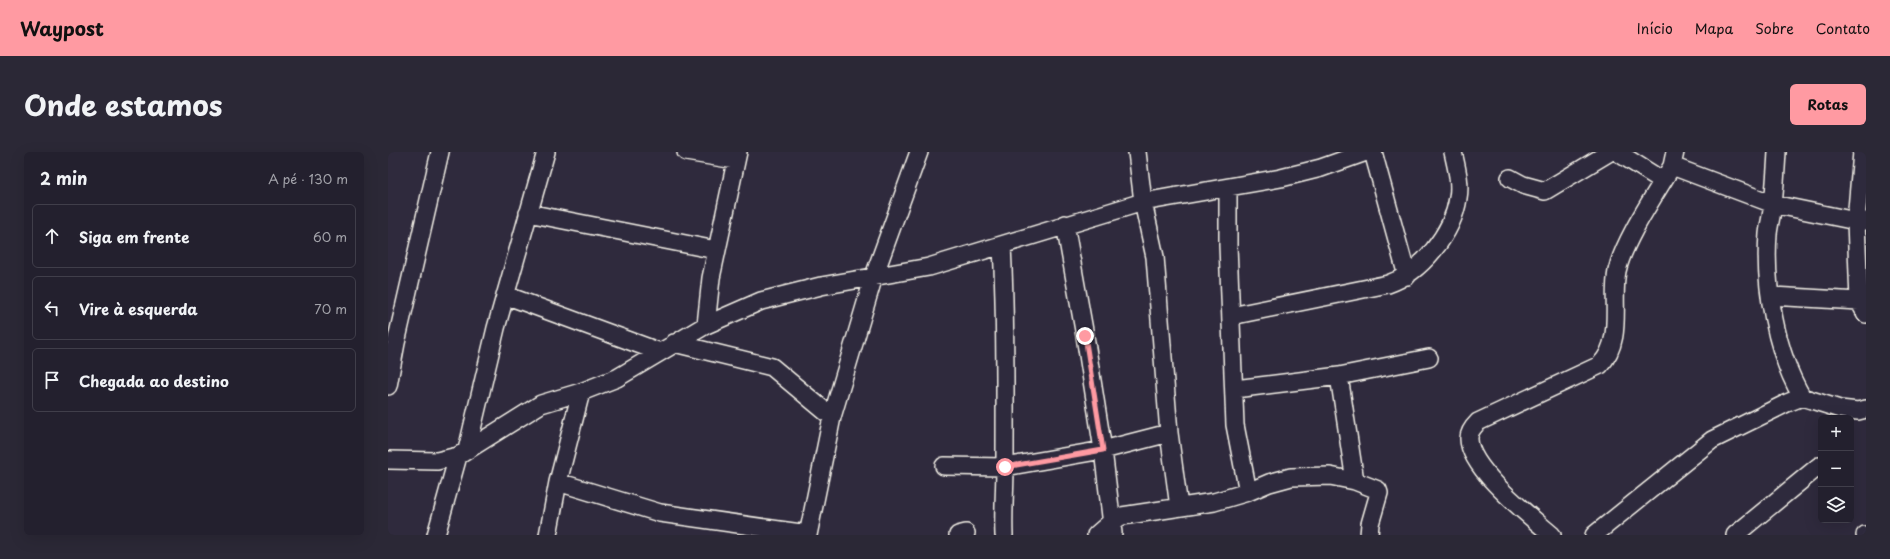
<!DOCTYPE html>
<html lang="pt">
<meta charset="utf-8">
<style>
body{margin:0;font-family:"Playpen Sans",sans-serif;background:#2b2836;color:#f1f3f6}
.controls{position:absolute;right:12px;bottom:12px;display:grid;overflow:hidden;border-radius:6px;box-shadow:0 4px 16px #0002}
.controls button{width:36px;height:36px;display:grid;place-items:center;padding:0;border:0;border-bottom:1px solid #403e4a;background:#23202e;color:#f1f3f6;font:20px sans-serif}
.stop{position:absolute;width:12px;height:12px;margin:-9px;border:3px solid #ff9aa2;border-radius:50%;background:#fff}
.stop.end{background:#ff9aa2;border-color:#fff;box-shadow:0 1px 4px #0008}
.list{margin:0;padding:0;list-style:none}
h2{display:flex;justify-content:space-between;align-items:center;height:52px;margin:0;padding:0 16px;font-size:17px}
h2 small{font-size:13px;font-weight:400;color:#a3a3aa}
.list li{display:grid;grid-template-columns:26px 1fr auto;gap:12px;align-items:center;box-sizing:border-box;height:64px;margin:0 8px 8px;padding:0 8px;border:1px solid #403e4a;border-radius:6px}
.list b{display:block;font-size:15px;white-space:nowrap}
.list em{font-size:13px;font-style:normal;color:#a3a3aa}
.icon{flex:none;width:22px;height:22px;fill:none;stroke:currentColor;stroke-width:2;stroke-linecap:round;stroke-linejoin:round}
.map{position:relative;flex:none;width:1478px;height:383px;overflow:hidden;border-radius:6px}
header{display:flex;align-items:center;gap:24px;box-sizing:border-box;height:56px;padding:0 20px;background:#ff9aa2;color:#111}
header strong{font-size:19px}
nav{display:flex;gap:22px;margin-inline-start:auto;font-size:14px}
.intro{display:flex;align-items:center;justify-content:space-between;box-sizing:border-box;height:96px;padding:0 24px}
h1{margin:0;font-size:28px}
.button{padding:10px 18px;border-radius:6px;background:#ff9aa2;color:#111;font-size:14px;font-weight:700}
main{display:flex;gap:24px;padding:0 24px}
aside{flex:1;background:#23202e;border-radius:6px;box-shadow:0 4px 16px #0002}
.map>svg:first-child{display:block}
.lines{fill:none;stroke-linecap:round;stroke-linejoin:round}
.minor-casing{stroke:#f4f1e8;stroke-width:20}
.minor{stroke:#2f2a3d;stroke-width:17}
.route{stroke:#ff9aa2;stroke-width:5}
</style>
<header>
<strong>Waypost</strong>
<nav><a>Início</a><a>Mapa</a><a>Sobre</a><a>Contato</a></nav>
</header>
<div class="intro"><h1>Onde estamos</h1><a class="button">Rotas</a></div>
<main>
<aside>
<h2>2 min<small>A pé · 130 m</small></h2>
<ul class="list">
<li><svg class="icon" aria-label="ahead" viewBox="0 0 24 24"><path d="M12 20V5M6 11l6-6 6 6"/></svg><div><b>Siga em frente</b></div><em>60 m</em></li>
<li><svg class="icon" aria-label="left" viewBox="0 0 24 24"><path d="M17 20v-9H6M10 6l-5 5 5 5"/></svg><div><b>Vire à esquerda</b></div><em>70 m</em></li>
<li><svg class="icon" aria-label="arrive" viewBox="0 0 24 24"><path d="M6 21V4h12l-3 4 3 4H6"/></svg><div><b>Chegada ao destino</b></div></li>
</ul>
</aside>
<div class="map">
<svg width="1478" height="383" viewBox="0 0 1478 383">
<rect width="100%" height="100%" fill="#2f2a3d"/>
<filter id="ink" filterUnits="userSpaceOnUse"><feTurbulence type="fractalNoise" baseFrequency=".025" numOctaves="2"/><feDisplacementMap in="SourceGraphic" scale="8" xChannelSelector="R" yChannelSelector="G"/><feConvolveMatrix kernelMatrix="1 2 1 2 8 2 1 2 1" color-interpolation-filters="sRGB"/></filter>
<g filter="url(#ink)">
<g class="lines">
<defs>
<path id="minor" d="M 298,0 L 347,8
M 749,0 L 755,50 L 767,105 L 781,281 L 791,355
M 985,0 L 1019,124
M 1229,0 L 1275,29
M 1389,0 C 1388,17 1387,35 1385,52 C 1384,62 1381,72 1380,82 C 1376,134 1388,201 1414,245
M 1474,0 L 1468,69 L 1471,149 L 1478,162
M 1284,14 L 1385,52 L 1468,69 L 1478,69
M 1122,26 L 1135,33 L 1157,39 L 1222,0
M 840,36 L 840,93 L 847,273 L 860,340
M 140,61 L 328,98
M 677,72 L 697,184 L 715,298 L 725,381
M 614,94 C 618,167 617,240 617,313 C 617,337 615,359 616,383
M 117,143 L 272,200
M 1383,144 L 1471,149
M 843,164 L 1000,132 C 1033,121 1065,81 1070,46 C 1073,31 1068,14 1065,0
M 318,173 L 323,126 L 350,0
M 286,191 L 384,215 L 444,265
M 951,224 L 1041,206
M 0,234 L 8,191 L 52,0
M 847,237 L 951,224 L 967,329
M 79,298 L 108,176 L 158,0
M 0,308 L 49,309 L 70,304 L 153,252 L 193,240 L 229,226 L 318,173 L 373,149 L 433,134 L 541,115 L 755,50 L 893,26 L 933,16 L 978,0
M 556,314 L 617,315 L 715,298 L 781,281
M 170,330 L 272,361 L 420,382
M 48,383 L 70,304
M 160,383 L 170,330 L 193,240
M 420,383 L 444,265 L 486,124 L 531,0
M 570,383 L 578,381
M 708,383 L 723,370 L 734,364 L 826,350 L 860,340 L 881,331 L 903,325 L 942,324 L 967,329 L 990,338 L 991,341 L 982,372 L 981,383
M 1164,383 C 1142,364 1080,316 1081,286 C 1081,280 1086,274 1090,270 L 1212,213 C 1236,188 1223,150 1229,119 C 1236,88 1267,43 1284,14 L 1287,0
M 1206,383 L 1324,288 L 1399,251 L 1414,245 L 1452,257 L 1470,259 L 1478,257
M 1347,383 L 1431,314
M 1477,383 L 1478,383"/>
</defs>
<use href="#minor" class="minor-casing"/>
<use href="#minor" class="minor"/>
</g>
</g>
<g class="lines" filter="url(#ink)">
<path class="route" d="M 617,315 L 715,298 L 697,184"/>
</g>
</svg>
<div class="controls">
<button>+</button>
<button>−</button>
<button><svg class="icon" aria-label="layers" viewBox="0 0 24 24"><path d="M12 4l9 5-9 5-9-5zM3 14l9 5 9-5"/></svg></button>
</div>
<div class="stop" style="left:617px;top:315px"></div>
<div class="stop end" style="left:697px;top:184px"></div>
</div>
</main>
